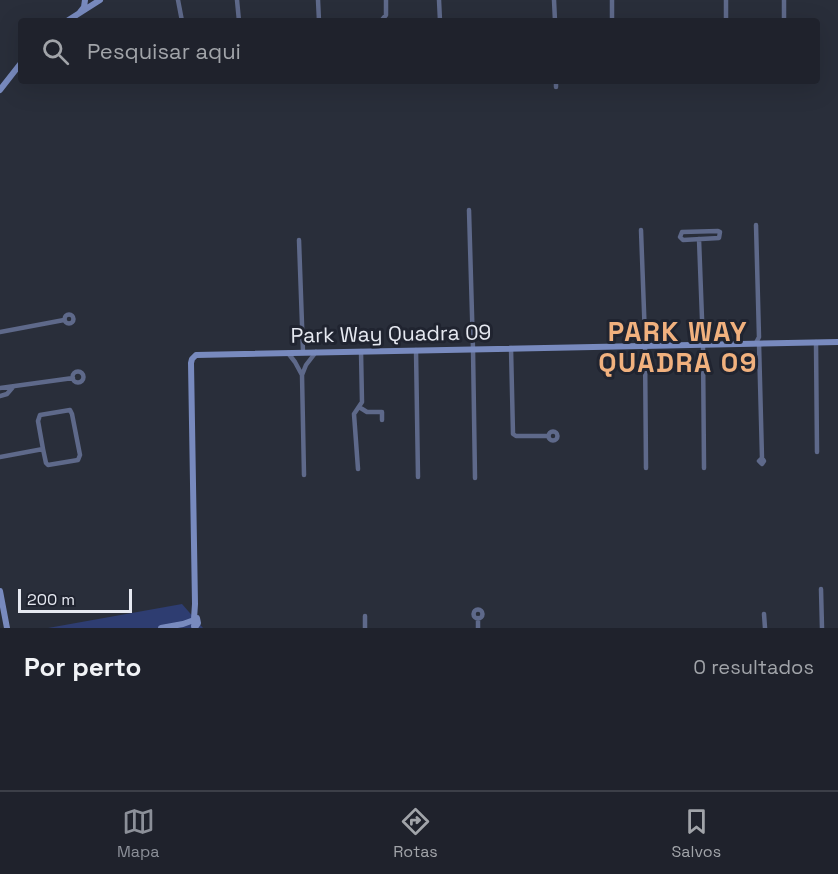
<!DOCTYPE html>
<html lang="pt">
<style>
body{margin:0;font-family:"Space Grotesk",sans-serif;background:#2c2f38;color:#f1f3f6}
.scale{position:absolute;left:18px;bottom:15px;width:114px;box-sizing:border-box;padding-left:6px;border:3px solid #e6e9f1;border-top:0;font-size:16px;line-height:21px;white-space:nowrap;color:#e6e9f1;-webkit-text-stroke:4px #202430;paint-order:stroke}
.list{margin:0;padding:0;list-style:none}
h2{display:flex;justify-content:space-between;align-items:center;height:78px;margin:0;padding:0 24px;font-size:26px}
h2 small{font-size:20px;font-weight:400;color:#a1a4a9}
.icon{flex:none;width:33px;height:33px;fill:none;stroke:currentColor;stroke-width:2;stroke-linecap:round;stroke-linejoin:round}
.map{position:relative;flex:none;width:838px;height:628px;overflow:hidden}
.search{position:absolute;background:#1f222c;box-shadow:0 6px 24px #0002;left:18px;right:18px;top:18px;height:66px;display:flex;align-items:center;gap:15px;box-sizing:border-box;padding:0 21px;border-radius:6px;color:#a1a4a9;font-size:22px}
.sheet{height:162px;background:#1f222c}
nav{display:flex;justify-content:space-around;align-items:center;box-sizing:border-box;height:84px;border-top:2px solid #3c3f48;background:#1f222c;font-size:16px;color:#a1a4a9}
nav a{display:grid;justify-items:center;gap:3px}
nav .on{color:#8c9099}
.map>svg:first-child{display:block}
.green{fill:#2e3d71}
.lines{fill:none;stroke-linecap:round;stroke-linejoin:round}
.street{stroke:#5e698a;stroke-width:4.5}
.secondary{stroke:#788abe;stroke-width:6}
.labels{text-anchor:middle;stroke-width:6;stroke-linejoin:round;paint-order:stroke}
.street-label{font-size:21px;fill:#e6e9f1;stroke:#202430}
.district-label{font-size:27px;font-weight:bold;letter-spacing:1.5px;fill:#f1b17e;stroke:#202430}
</style>
<div class="map">
<svg width="838" height="628" viewBox="0 0 838 628">
<rect width="100%" height="100%" fill="#292e3a"/>
<path class="green" d="M 182,604 L 203,628 L 48,628 Z"/>
<g class="lines">
<path class="street" d="M 178,0 L 182,21
M 237,0 L 239,21
M 318,0 L 319,21
M 439,0 L 440,21
M 554,0 L 555,21
M 612,0 L 612,21
M 726,0 L 726,21
M 784,0 L 784,21
M 381,21 L 386,15 L 386,0
M 556,81 L 556,87
M 469,210 L 473,349 L 475,478
M 641,230 L 645,338 L 647,346
M 718,231 L 720,232 L 719,238 L 683,240 L 680,237 L 682,232 Z
M 699,239 L 703,345 L 704,468
M 299,240 L 303,352
M64.5 319a4.5 4.5 0 1 1 9 0a4.5 4.5 0 1 1-9 0Z
M 0,332 L 64,320
M 816,342 L 817,452
M 756,343 L 759,337 L 756,225
M 759,343 L 762,458 L 759,461 L 762,464 L 764,461 L 762,458
M 645,346 L 646,468
M 511,348 L 513,434 L 516,436 L 548,436
M 416,350 L 418,477
M 288,353 L 295,362 L 302,375 L 304,475
M72.5 377a5.5 5.5 0 1 1 11 0a5.5 5.5 0 1 1-11 0Z
M 302,375 L 306,365 L 316,352
M 0,388 L 73,378
M 0,396 L 7,394 L 13,387
M 359,407 L 367,412 L 382,412 L 382,420
M548.5 436a4.5 4.5 0 1 1 9 0a4.5 4.5 0 1 1-9 0Z
M 0,457 L 43,449 L 46,463 L 48,465 L 78,460 L 80,455 L 72,414 L 70,410 L 40,415 L 38,421 L 43,449
M 358,469 L 354,414 L 362,402 L 361,351
M 821,589 L 822,628
M473.5 614a4.5 4.5 0 1 1 9 0a4.5 4.5 0 1 1-9 0Z
M 764,614 L 765,628
M 365,616 L 365,628
M 478,618 L 478,628"/>
<path class="secondary" d="M 80,12 L 84,7 L 85,0
M 67,21 L 100,0
M 0,90 L 21,63
M 0,591 L 7,628
M 194,619 L 195,604 L 191,363 L 192,359 L 196,355 L 838,342
M 194,626 L 196,626 L 198,623 L 197,618 L 194,620 L 195,628
M 161,628 L 183,624 L 194,620"/>
</g>
<g class="labels">
<g class="street-label">
<text transform="translate(391 334) rotate(-1)" y="7">Park Way Quadra 09</text>
</g>
<g class="district-label">
<text x="678" y="341">PARK WAY<tspan x="678" dy="31">QUADRA 09</tspan></text>
</g>
</g>
</svg>
<div class="scale">200 m</div>
<div class="search"><svg class="icon" aria-label="search" viewBox="0 0 24 24"><circle cx="10" cy="10" r="6"/><path d="M15 15l6 6"/></svg>Pesquisar aqui</div>
</div>
<section class="sheet">
<h2>Por perto<small>0 resultados</small></h2>
<ul class="list">
</ul>
</section>
<nav>
<a class="on"><svg class="icon" aria-label="map" viewBox="0 0 24 24"><path d="M3 6l6-2 6 2 6-2v14l-6 2-6-2-6 2zM9 4v14M15 6v14"/></svg>Mapa</a>
<a><svg class="icon" aria-label="directions" viewBox="0 0 24 24"><path d="M12 3l9 9-9 9-9-9zM9 14v-3h6M13 9l2 2-2 2"/></svg>Rotas</a>
<a><svg class="icon" aria-label="saved" viewBox="0 0 24 24"><path d="M7 4h10v16l-5-4-5 4z"/></svg>Salvos</a>
</nav>
